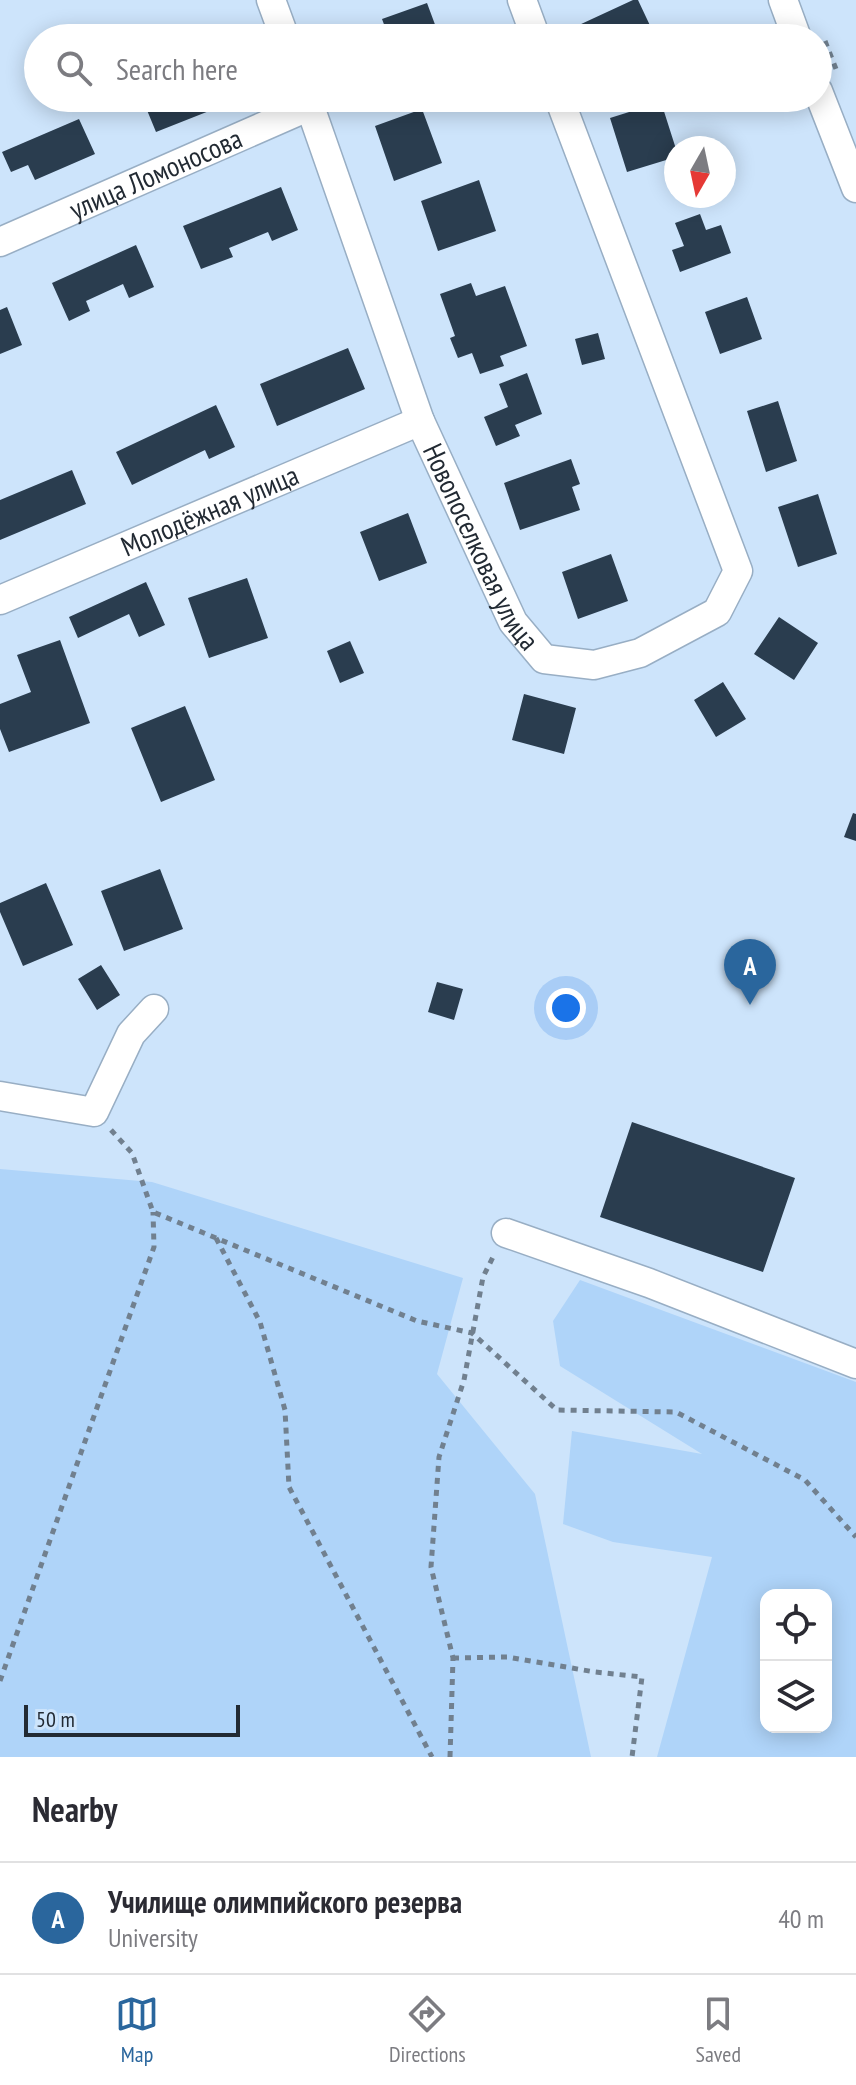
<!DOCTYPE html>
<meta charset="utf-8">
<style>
body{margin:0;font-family:"PT Sans Narrow",sans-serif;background:#f2f2f3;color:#2b2b33}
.controls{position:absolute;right:24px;bottom:24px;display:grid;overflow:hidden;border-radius:16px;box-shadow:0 4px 20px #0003}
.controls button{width:72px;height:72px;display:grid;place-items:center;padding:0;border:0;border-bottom:2px solid #e1e1e2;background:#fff;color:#2b2b33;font:40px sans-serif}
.compass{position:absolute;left:664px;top:136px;width:72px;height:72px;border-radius:50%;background:#fff;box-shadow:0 4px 20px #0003;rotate:189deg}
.scale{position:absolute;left:24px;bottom:20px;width:216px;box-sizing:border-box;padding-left:8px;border:4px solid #222a33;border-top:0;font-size:22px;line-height:28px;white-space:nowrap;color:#222a33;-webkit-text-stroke:6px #cde4fb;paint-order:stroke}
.you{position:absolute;left:566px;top:1008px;width:28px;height:28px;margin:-20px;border:6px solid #fff;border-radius:50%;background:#1a73e8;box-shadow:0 0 0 12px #1a73e833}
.badge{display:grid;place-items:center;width:52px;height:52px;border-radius:50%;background:#2a669d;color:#fff;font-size:26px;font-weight:700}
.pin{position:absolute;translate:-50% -66px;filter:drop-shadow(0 2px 4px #0008)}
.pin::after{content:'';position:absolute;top:42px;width:28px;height:24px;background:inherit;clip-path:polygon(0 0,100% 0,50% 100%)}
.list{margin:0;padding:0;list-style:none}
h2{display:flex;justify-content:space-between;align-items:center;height:104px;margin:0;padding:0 32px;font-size:34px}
h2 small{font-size:26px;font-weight:400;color:#7c7c81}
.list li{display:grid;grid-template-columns:52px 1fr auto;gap:24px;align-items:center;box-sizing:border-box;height:112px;padding:0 32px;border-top:2px solid #e1e1e2}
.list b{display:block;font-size:30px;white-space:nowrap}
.list p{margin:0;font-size:26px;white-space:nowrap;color:#7c7c81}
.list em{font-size:26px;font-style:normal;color:#7c7c81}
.icon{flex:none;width:44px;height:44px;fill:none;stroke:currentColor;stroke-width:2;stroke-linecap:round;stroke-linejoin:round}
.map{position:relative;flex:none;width:856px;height:1757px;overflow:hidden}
.search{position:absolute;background:#fff;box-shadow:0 4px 20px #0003;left:24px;right:24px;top:24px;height:88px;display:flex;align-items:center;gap:20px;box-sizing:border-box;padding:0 28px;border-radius:44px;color:#7c7c81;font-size:30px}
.sheet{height:216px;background:#fff}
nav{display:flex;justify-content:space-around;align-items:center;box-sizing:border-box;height:112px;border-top:2px solid #e1e1e2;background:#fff;font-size:22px;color:#7c7c81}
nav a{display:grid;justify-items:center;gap:4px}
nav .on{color:#2a669d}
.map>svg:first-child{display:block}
.green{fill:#afd4f9;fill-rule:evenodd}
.building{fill:#2a3d4f}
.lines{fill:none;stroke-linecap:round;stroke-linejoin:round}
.minor-casing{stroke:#98aec4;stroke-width:31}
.path{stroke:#71808f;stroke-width:5;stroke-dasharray:6 6;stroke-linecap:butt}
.minor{stroke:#fff;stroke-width:28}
.labels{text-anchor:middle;stroke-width:8;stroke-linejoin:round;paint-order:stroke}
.street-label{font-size:28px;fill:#222a33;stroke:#cde4fb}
</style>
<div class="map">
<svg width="856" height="1757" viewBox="0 0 856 1757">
<rect width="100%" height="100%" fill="#cde4fb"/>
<path class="green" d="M 0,1169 L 152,1182 L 463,1278 L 437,1374 L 535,1494 L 591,1757 L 0,1757 Z
M 580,1280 L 856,1382 L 856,1757 L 657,1757 L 712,1557 L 613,1542 L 563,1524 L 572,1431 L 702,1454 L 560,1366 L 553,1321 ZM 826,1595 L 826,1727 L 766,1727 L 766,1595 Z"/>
<path class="building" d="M 633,0 L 638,0 L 654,34 L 645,38 L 585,38 L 579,25 Z
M 427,3 L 440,38 L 389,38 L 382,19 Z
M 142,98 L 242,98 L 156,132 Z
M 661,102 L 676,149 L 676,157 L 627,172 L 610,118 Z
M 422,109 L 442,163 L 394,181 L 375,126 Z
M 79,119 L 95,154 L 35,180 L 28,165 L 11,172 L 2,152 Z
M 479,180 L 496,231 L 438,251 L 421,201 Z
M 281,187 L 298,230 L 272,241 L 268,232 L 229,248 L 233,257 L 201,269 L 183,226 Z
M 700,214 L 706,230 L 721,225 L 731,253 L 680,272 L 672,250 L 684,246 L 675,223 Z
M 136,245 L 154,287 L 129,298 L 123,284 L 86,301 L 90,311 L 69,321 L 52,283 Z
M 471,283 L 476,296 L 505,286 L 527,346 L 500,356 L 504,366 L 480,374 L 472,353 L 458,358 L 450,338 L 455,336 L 440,294 Z
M 747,297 L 762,339 L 720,354 L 705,312 Z
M 7,307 L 22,345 L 0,354 L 0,310 Z
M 598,333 L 605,359 L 582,365 L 575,339 Z
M 348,348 L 365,389 L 277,426 L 260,384 Z
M 527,373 L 542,414 L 515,425 L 520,436 L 496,446 L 484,417 L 508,407 L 499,384 Z
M 778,401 L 797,461 L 766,472 L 747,411 Z
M 216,405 L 235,447 L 209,459 L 205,450 L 132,485 L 116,452 Z
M 571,459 L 580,484 L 572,487 L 580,510 L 520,530 L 504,483 Z
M 72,470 L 86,504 L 0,540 L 0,500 Z
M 818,494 L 837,554 L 798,567 L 778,507 Z
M 408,513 L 427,563 L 379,581 L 360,532 Z
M 611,554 L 628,601 L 578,619 L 562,572 Z
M 247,578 L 268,638 L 209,658 L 188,598 Z
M 146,582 L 165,625 L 139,637 L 129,614 L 78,638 L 69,617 Z
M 779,617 L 818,643 L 794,680 L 754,654 Z
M 60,640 L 90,723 L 9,752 L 0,729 L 0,704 L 31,692 L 17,655 Z
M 350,641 L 364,673 L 340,683 L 327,651 Z
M 723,682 L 746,719 L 716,737 L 694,700 Z
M 524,694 L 576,708 L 564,754 L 512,740 Z
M 185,706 L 215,780 L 161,802 L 131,728 Z
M 853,813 L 856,814 L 856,841 L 844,837 Z
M 160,869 L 183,929 L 124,951 L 101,891 Z
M 46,883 L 73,945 L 23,966 L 0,912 L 0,903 Z
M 101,965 L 120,995 L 97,1010 L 78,979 Z
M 437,982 L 463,989 L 454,1020 L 428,1012 Z
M 632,1122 L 795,1178 L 763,1272 L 600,1217 Z"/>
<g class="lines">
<defs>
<g id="minor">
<path d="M 271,0 L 285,38"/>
<path d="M 522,0 L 536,38"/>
<path d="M 783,0 L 797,38"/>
<path d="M 818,91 L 856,188"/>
<path id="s1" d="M 307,98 L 420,421 L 513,622 L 544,659 L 594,665 L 640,653 L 717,612 L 738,571 L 559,98"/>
<path id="s2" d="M 0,242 L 310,106"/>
<path id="s3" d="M 0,600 L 420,421"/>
<path d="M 0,1096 L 94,1112 L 131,1034 L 154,1009"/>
<path d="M 506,1233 L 649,1283 L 856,1364"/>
</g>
</defs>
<use href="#minor" class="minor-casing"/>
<path class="path" d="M 825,41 L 836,69
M 111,1130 L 132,1153 L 153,1212 L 417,1321 L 472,1333 L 557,1410 L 676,1412 L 805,1480 L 856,1537
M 216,1238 L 260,1322 L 285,1410 L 289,1487 L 432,1757
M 453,1658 L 507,1657 L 595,1672 L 642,1677 L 632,1757
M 0,1681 L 154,1247 L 153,1212
M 450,1757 L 453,1658 L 431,1567 L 439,1457 L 464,1380 L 483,1277 L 493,1257"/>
<use href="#minor" class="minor"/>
</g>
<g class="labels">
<g class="street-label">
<text dy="10" stroke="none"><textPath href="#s2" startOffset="170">улица Ломоносова</textPath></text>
<text dy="10" stroke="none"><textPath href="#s3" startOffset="228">Молодёжная улица</textPath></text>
<text dy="10" stroke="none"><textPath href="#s1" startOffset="482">Новопоселковая улица</textPath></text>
</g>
</g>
</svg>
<div class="controls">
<button><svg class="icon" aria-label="locate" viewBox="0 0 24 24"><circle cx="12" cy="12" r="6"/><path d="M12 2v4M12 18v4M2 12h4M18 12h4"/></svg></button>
<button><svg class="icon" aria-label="layers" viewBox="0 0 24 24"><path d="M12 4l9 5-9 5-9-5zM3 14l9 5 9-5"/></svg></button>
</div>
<svg class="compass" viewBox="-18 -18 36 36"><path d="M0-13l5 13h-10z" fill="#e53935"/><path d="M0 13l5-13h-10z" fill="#7c7c81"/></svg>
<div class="scale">50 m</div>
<div class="you"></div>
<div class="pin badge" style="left:750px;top:1005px">A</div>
<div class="search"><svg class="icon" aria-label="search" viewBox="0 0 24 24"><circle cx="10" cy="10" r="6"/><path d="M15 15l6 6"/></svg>Search here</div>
</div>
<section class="sheet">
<h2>Nearby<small></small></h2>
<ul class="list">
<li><span class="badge">A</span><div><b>Училище олимпийского резерва</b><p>University</p></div><em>40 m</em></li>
</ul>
</section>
<nav>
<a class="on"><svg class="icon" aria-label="map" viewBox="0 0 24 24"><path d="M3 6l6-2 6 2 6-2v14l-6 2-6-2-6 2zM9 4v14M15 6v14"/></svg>Map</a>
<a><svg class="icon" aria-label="directions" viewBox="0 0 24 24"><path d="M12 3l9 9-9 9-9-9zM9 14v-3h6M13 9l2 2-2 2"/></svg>Directions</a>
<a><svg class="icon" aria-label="saved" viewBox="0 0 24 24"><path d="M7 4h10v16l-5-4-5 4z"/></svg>Saved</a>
</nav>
